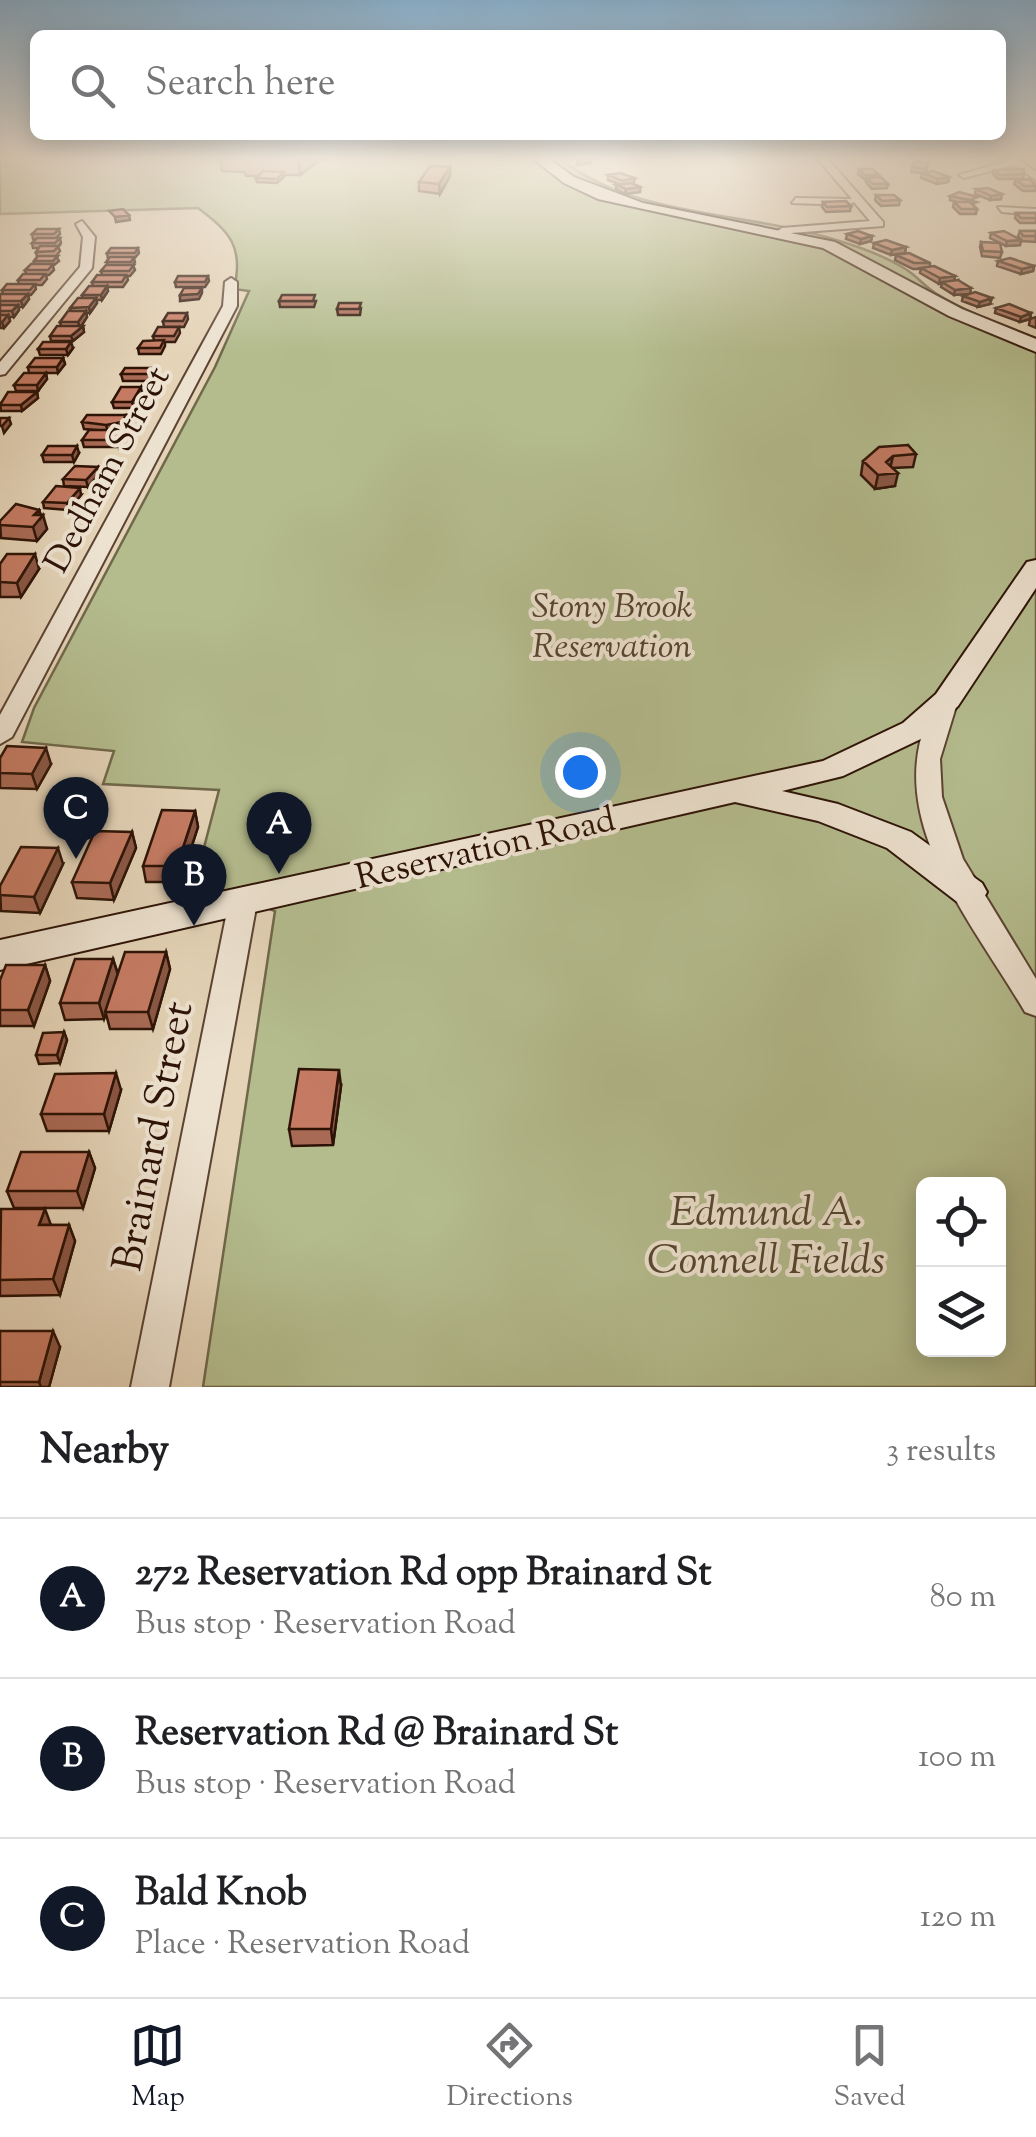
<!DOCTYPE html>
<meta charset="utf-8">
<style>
body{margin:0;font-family:"Sorts Mill Goudy",serif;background:#f6f6f6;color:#202124}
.controls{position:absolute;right:30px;bottom:30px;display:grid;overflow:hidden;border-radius:15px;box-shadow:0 5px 25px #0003}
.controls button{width:90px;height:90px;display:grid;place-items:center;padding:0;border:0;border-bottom:2px solid #e0e0e0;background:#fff;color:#202124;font:50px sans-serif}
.you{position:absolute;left:580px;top:772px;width:35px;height:35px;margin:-25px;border:8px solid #fff;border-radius:50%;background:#1a73e8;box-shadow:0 0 0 15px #1a73e833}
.badge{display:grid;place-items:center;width:65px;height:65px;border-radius:50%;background:#111827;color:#fff;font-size:32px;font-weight:700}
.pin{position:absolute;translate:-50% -82px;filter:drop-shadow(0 2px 5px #0008)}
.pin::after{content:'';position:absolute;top:52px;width:35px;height:30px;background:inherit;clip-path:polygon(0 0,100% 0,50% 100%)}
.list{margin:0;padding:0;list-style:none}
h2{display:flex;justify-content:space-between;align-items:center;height:130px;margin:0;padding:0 40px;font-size:42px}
h2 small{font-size:32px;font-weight:400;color:#757577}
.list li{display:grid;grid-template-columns:65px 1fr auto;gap:30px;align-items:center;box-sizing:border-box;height:160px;padding:0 40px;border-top:2px solid #e0e0e0}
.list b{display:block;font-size:38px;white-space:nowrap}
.list p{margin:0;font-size:32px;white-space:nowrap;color:#757577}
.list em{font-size:32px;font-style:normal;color:#757577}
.icon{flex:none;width:55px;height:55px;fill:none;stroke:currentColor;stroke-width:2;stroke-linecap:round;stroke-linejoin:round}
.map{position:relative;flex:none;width:1036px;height:1387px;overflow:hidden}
.search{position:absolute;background:#fff;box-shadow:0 5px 25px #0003;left:30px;right:30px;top:30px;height:110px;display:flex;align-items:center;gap:25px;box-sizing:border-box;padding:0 35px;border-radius:15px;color:#757577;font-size:38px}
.sheet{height:610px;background:#fff}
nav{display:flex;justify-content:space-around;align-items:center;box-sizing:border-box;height:140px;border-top:2px solid #e0e0e0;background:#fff;font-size:28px;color:#757577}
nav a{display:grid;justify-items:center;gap:5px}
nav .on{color:#111827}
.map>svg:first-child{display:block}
.green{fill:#b4bc8e;stroke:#70684a;stroke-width:2.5;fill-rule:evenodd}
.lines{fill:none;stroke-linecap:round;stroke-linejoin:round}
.street-casing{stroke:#5b4332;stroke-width:4}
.secondary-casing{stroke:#2d1306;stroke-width:4}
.street{fill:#ede2d0;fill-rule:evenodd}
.secondary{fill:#ede2d0;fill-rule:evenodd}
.wall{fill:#a96a55;stroke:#2d1306;stroke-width:2.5}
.shaded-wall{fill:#8a5645;stroke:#2d1306;stroke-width:2.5}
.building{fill:#c57b63;stroke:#2d1306;stroke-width:2.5}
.labels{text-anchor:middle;stroke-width:8;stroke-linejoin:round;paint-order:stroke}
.street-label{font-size:35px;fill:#2d1306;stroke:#ede2d0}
.park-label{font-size:35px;font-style:italic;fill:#56462f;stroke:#ede2d0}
.near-street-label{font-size:42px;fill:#2d1306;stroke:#ede2d0}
.near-park-label{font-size:42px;font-style:italic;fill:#56462f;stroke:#ede2d0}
</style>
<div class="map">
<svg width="1036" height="1387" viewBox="0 0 1036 1387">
<rect width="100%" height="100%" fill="#e4d3b7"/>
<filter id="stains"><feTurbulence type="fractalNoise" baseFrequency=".002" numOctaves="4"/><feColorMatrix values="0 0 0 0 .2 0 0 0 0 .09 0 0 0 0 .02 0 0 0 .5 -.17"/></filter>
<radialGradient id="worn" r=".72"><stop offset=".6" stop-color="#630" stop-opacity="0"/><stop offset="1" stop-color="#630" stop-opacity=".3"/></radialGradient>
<path class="green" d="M 0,157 L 558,157 C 634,219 747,211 836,240 C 860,247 887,257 907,270 C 918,277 926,288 937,294 C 968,313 1003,325 1036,338 L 1036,1387 L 203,1387 L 275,911 L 195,882 L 219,790 L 103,784 L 114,751 L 22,742 L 34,708 L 215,367 L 249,291 L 234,289 C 244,247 230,232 198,208 L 0,214 ZM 924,1184 L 998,1184 L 998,1350 L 924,1350 Z"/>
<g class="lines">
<defs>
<path id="street" d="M 816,157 L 826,157 L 883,222 L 883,226 L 778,234 L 776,232 L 782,228 L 870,221 L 854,202 L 849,205 L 792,203 L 796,198 L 852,199 Z
M 1004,157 L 1015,157 L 1036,172 L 1036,180 L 1014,165 L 964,178 L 959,175 L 1008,161 Z
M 998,207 L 1036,209 L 1036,215 L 1002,212 Z
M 82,221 L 95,237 L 92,268 L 5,374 L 0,375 L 0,362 L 80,267 L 83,237 L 76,224 Z
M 231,278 L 237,282 L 237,306 L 12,737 L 0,744 L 0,715 L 223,306 L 225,282 Z
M 947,693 L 958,700 L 940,759 L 942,797 L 963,859 L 1036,979 L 1036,1016 L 1025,1012 C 977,929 886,825 926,723 C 931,711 933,697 947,693 Z
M 243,892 L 253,895 L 257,902 L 169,1387 L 131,1387 L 229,902 L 233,895 Z"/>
<path id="secondary" d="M 531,157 L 546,157 L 574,177 L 643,203 L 835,242 L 962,309 L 1036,339 L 1036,352 L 949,316 L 823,248 L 598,199 L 564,183 Z
M 1036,560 L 1036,588 L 958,706 L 925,737 L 843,776 L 782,791 L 838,804 L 911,832 L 982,883 L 987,892 L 982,901 L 969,905 L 956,901 L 887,848 L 818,821 L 735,802 L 0,970 L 0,940 L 823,761 L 903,723 L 936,694 L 1027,562 Z"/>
</defs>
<use href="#street" class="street-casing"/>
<use href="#secondary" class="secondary-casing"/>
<use href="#street" class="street"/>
<use href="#secondary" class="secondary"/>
</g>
<path class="wall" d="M 220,157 L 321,157 L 321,159 L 300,175 L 284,175 L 284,177 L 277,183 L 257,182 L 256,178 L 259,176 L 246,176 L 245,172 L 222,171 Z
M 914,161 L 928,163 L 926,173 L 949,177 L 948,182 L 937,184 L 921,178 L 922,173 L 924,173 L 911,172 Z
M 450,167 L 450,176 L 440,194 L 419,191 L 419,182 Z
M 859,169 L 879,175 L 879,177 L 888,184 L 887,188 L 872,189 L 866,182 L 866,180 L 858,174 Z
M 994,170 L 1024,174 L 1023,179 L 998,179 L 993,174 Z
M 608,175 L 635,178 L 634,183 L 632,183 L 640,187 L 640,192 L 625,194 L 616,189 L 616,185 L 619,184 L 608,180 Z
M 1016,180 L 1036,184 L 1036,191 L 1023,191 L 1014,184 Z
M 976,189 L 1001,199 L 990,200 L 975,194 Z
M 876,195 L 900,200 L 899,205 L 881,206 L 875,200 Z
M 950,196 L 977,202 L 972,204 L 977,209 L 976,214 L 960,214 L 953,207 L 954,202 L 957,202 L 950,200 Z
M 823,202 L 851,206 L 850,211 L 826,212 L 822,207 Z
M 1016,213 L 1036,213 L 1036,223 L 1020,223 L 1015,218 Z
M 59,229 L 60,234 L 56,238 L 60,238 L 61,243 L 58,246 L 60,251 L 56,256 L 59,261 L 53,266 L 54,270 L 49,275 L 46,275 L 47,279 L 42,285 L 35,285 L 36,289 L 31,295 L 28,295 L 29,299 L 23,307 L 18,307 L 19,310 L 14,317 L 9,317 L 10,321 L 4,328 L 0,328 L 0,294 L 3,294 L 2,290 L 19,284 L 18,280 L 26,274 L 25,270 L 34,264 L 34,261 L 37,257 L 36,252 L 39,248 L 33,248 L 32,243 L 36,239 L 33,239 L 32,234 Z
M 1020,231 L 1036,231 L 1036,242 L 1022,241 L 1018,236 Z
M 991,233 L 1021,240 L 1020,245 L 1006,246 L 990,238 Z
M 847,234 L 872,236 L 871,241 L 860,244 L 846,239 Z
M 981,242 L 1002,252 L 1000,258 L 982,256 L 980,247 Z
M 874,243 L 906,247 L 905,253 L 891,255 L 873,248 Z
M 138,248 L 139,253 L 134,259 L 135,262 L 133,265 L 135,270 L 130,276 L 127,276 L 128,280 L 123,287 L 107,287 L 108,291 L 102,300 L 96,300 L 97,303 L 90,313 L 86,313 L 87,317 L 81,326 L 83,326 L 84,332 L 73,341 L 51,341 L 50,336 L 61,326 L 60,322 L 71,311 L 70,308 L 83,298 L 82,295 L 93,286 L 92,282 L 102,275 L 101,271 L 107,265 L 108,259 L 107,253 Z
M 896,255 L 930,263 L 930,266 L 955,276 L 954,281 L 958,280 L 954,295 L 941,287 L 942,283 L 939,284 L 920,273 L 921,269 L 913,269 L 895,260 Z
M 998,261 L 1034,266 L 1033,271 L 1021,274 L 997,266 Z
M 208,276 L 209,281 L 205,287 L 176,287 L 175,282 Z
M 963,296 L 990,304 L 978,307 L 962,301 Z
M 279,301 L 316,301 L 314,307 L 280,307 Z
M 361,308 L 360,315 L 338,315 L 337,309 Z
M 996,308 L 1031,313 L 1030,319 L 1020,322 L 995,313 Z
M 187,313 L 188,319 L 184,327 L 164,327 L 163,321 Z
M 1036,317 L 1036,328 L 1029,325 L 1030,319 Z
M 179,327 L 180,333 L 175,342 L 165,342 L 165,346 L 161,354 L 139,354 L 138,348 L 154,340 L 153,336 Z
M 73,348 L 68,355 L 40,355 L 38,349 Z
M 63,358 L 65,364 L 58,373 L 46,373 L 47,379 L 38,391 L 16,391 L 14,385 L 29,373 L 28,367 Z
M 156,368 L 157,374 L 154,381 L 123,381 L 121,374 Z
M 37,392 L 38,398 L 22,411 L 1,411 L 0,403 Z
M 142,393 L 134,408 L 114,408 L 112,402 Z
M 126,415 L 127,421 L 123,429 L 114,430 L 125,437 L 119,447 L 84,447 L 82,440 L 95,430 L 84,429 L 82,422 Z
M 908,445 L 916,454 L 913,467 L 893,468 L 895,486 L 875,489 L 861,475 L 863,461 Z
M 79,453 L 74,462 L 44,462 L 42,455 Z
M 98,467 L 99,474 L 88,487 L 64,486 L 63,479 Z
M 81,495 L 68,510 L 44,508 L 43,502 Z
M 39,510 L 47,529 L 37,541 L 1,538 L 0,521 Z
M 0,564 L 39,569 L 21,597 L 0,597 Z
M 0,758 L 51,764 L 37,789 L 0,788 Z
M 195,811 L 198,827 L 180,882 L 146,882 L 143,866 Z
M 132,832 L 136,848 L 114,900 L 77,898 L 72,882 Z
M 63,864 L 40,913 L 1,911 L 0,886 Z
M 166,952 L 170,969 L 153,1029 L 110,1029 L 106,1014 L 104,1019 L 65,1020 L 60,1003 L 113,959 L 118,974 Z
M 45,965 L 50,981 L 34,1026 L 0,1026 L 0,980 Z
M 64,1032 L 67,1040 L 60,1063 L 39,1064 L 36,1055 Z
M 341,1086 L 333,1145 L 292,1146 L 289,1129 Z
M 121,1090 L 109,1131 L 47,1131 L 41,1114 Z
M 89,1152 L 95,1168 L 83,1208 L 14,1208 L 7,1191 Z
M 0,1211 L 51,1225 L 69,1225 L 75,1241 L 60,1295 L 0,1296 Z
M 0,1331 L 60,1347 L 49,1387 L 0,1387 Z"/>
<path class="shaded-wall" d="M 298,157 L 321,157 L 321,159 L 300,175 Z
M 591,159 L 591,163 L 577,165 L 578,160 Z
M 450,167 L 450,176 L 440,194 L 439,184 Z
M 949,177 L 948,182 L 937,184 L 938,179 Z
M 640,187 L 640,192 L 625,194 L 626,189 Z
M 1002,194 L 1001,199 L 990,200 L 991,196 Z
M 129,215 L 130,220 L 116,222 L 115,217 Z
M 872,236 L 871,241 L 860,244 L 861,239 Z
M 1021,240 L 1020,245 L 1006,246 L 1007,241 Z
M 906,247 L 905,253 L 891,255 L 892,250 Z
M 1034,266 L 1033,271 L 1021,274 L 1022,269 Z
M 955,276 L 954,281 L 939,284 L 940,278 Z
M 107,286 L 108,291 L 102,300 L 101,295 Z
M 202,288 L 202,293 L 199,299 L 180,301 L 180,295 Z
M 971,288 L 970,294 L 954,295 L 955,290 Z
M 28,294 L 29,299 L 23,307 L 21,301 Z
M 96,298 L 97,303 L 90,313 L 89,307 Z
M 992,298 L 990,304 L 978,307 L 980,302 Z
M 18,305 L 19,310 L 14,317 L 12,311 Z
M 86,311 L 87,317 L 80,328 L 78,322 Z
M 1031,313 L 1030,319 L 1020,322 L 1021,317 Z
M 8,315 L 10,321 L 4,328 L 2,322 Z
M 83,326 L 84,332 L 73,341 L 71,336 Z
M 71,342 L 73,348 L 68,355 L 66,349 Z
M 63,358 L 65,364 L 58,373 L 57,367 Z
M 46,373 L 47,379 L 38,391 L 37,385 Z
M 141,387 L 142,393 L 134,408 L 132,402 Z
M 37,392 L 38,398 L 22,411 L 21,405 Z
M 126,415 L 127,421 L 123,429 L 108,432 L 106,425 Z
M 9,418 L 11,424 L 4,433 L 2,426 Z
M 124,430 L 125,437 L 119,447 L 118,440 Z
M 77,446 L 79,453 L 74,462 L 72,455 Z
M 893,456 L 890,469 L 898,473 L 895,486 L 875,489 L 878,475 L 886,462 Z
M 98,467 L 99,474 L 88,487 L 86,480 Z
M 80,488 L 81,495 L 68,510 L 67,503 Z
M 39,510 L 41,518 L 43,515 L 47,529 L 37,541 L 33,527 L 34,515 Z
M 35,554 L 39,569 L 21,597 L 17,583 Z
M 46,748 L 51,764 L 37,789 L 32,774 Z
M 195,811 L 198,827 L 180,882 L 177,866 Z
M 132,832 L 136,848 L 114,900 L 110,883 Z
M 58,848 L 63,864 L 40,913 L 34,897 Z
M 166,952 L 170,969 L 153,1029 L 148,1012 Z
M 113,959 L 118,975 L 104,1019 L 99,1003 Z
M 45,965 L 50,981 L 34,1026 L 28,1010 Z
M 64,1032 L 67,1040 L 60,1063 L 57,1055 Z
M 339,1070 L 341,1086 L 333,1145 L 331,1129 Z
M 116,1073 L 121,1090 L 109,1131 L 104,1114 Z
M 89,1152 L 95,1168 L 83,1208 L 77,1191 Z
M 45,1209 L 51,1225 L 39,1225 Z
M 69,1225 L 75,1241 L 60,1295 L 53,1279 Z
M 53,1331 L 60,1347 L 49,1387 L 41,1387 L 39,1382 Z"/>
<path class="building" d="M 572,157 L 588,157 L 591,159 L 578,160 Z
M 914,161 L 928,163 L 926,169 L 912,167 Z
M 430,166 L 450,167 L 439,184 L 419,182 Z
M 859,169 L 873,169 L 879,175 L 865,175 Z
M 1024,169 L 1024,174 L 999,175 L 994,170 Z
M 263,171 L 284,172 L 277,179 L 256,178 Z
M 933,171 L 949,177 L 938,179 L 922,173 Z
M 620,173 L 635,178 L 623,181 L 608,175 Z
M 881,177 L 888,184 L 873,184 L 866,178 Z
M 1030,179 L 1036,186 L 1024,186 L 1016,180 Z
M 631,183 L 640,187 L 626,189 L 616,185 Z
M 988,188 L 1002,194 L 991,196 L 976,189 Z
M 959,192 L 978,197 L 970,200 L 950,196 Z
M 876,195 L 894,195 L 900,200 L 882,201 Z
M 846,201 L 851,206 L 827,207 L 823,202 Z
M 954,202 L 970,202 L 977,209 L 961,209 Z
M 123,209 L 129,215 L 115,217 L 109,211 Z
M 1016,213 L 1036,213 L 1036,218 L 1021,218 Z
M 37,229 L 59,229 L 54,234 L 32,234 Z
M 858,231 L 872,236 L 861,239 L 847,234 Z
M 1004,231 L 1021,240 L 1007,241 L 991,233 Z
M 1020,231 L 1036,231 L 1036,236 L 1023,236 Z
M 37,238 L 60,238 L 55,243 L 32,243 Z
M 886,240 L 906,247 L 892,250 L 874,243 Z
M 981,242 L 1000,243 L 1002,252 L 983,251 Z
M 40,246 L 59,246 L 54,251 L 36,252 Z
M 111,248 L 138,248 L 135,253 L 107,253 Z
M 909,253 L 930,263 L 914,263 L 896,255 Z
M 38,256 L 58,256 L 53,261 L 34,261 Z
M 110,257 L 134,257 L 131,262 L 106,262 Z
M 1010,258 L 1034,266 L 1022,269 L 998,261 Z
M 31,264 L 53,264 L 48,270 L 25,270 Z
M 106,265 L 134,265 L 129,271 L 101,271 Z
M 934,266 L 955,276 L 940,278 L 921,268 Z
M 23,274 L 45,274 L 40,280 L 18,280 Z
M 97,275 L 126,275 L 122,282 L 92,282 Z
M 178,276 L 208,276 L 205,282 L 175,282 Z
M 958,280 L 971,288 L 955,290 L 942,282 Z
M 7,284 L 35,284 L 30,290 L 2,290 Z
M 89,286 L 107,286 L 101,295 L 82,295 Z
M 184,288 L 202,288 L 198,294 L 180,295 Z
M 975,292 L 992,298 L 980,302 L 963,296 Z
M 0,294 L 28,294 L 21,301 L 0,301 Z
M 282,295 L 315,295 L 313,301 L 279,301 Z
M 78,298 L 96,298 L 89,307 L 70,308 Z
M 339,303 L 361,303 L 359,309 L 337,309 Z
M 1009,304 L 1031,313 L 1021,317 L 996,308 Z
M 0,305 L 18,305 L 12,311 L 0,311 Z
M 68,311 L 86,311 L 78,322 L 60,322 Z
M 168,313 L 187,313 L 183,321 L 163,321 Z
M 0,315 L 8,315 L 2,322 L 0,322 Z
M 57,326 L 83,326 L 71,336 L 50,336 Z
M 158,327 L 179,327 L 174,336 L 153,336 Z
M 164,340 L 160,348 L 138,348 L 143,341 Z
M 43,342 L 71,342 L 66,349 L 38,349 Z
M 35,358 L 63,358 L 57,367 L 28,367 Z
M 125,368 L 156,368 L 153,374 L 121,374 Z
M 24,373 L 46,373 L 37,385 L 14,385 Z
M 121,387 L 141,387 L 132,402 L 112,402 Z
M 8,392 L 37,392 L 21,405 L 0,405 Z
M 87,415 L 126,415 L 122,422 L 106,425 L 82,422 Z
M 0,418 L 9,418 L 2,426 L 0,426 Z
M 89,430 L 124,430 L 118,440 L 82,440 Z
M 908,445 L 916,454 L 893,456 L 886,462 L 898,473 L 878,475 L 863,461 L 879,447 Z
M 48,446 L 77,446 L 72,455 L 42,455 Z
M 75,466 L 98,467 L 86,480 L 63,479 Z
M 56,486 L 80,488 L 67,503 L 43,502 Z
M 16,504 L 39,510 L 34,515 L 43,515 L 33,527 L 0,525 L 0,521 Z
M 7,554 L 35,554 L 17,583 L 0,582 L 0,564 Z
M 7,746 L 46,748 L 32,774 L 0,773 L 0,758 Z
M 162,810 L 195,811 L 177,866 L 143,866 Z
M 95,831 L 132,832 L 110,883 L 72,882 Z
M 21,847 L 58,848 L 34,897 L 0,895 L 0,886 Z
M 125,952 L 166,952 L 148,1012 L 105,1012 Z
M 75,959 L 113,959 L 99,1003 L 60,1003 Z
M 6,965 L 45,965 L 28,1010 L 0,1010 L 0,980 Z
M 64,1032 L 57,1055 L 36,1055 L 43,1033 Z
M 299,1069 L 339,1070 L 331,1129 L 289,1129 Z
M 116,1073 L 104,1114 L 41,1114 L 55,1074 Z
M 21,1152 L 89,1152 L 77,1191 L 7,1191 Z
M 1,1209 L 45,1209 L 39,1225 L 69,1225 L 53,1279 L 0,1280 Z
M 0,1331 L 53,1331 L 39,1382 L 0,1382 Z"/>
<linearGradient id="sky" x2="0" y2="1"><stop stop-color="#89b4d5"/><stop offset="0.45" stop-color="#f3ebdf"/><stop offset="1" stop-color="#f3ebdf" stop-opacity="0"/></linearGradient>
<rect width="1036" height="351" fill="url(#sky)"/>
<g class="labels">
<g class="street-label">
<text transform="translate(106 469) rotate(-62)" y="12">Dedham Street</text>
<text transform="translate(485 847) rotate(-13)" y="12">Reservation Road</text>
</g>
<g class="park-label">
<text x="612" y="617">Stony Brook<tspan x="612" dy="40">Reservation</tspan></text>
</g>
<g class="near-street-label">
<text transform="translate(151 1136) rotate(-79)" y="15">Brainard Street</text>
</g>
<g class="near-park-label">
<text x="766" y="1225">Edmund A.<tspan x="766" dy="48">Connell Fields</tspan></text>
</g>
</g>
<rect width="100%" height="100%" filter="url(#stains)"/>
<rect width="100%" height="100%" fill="url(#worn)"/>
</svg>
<div class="controls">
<button><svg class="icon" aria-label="locate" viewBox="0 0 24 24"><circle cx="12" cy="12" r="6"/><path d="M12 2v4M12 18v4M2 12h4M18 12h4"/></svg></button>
<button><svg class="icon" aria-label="layers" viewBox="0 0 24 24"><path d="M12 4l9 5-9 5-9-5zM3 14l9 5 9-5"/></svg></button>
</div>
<div class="you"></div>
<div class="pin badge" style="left:279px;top:874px">A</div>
<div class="pin badge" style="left:194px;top:926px">B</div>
<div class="pin badge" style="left:76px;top:859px">C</div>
<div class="search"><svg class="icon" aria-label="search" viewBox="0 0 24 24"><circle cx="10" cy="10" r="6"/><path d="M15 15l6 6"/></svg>Search here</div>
</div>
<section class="sheet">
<h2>Nearby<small>3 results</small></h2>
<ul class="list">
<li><span class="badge">A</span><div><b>272 Reservation Rd opp Brainard St</b><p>Bus stop · Reservation Road</p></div><em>80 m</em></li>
<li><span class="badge">B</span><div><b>Reservation Rd @ Brainard St</b><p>Bus stop · Reservation Road</p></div><em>100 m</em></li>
<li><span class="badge">C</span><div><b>Bald Knob</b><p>Place · Reservation Road</p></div><em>120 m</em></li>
</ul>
</section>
<nav>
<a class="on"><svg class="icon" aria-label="map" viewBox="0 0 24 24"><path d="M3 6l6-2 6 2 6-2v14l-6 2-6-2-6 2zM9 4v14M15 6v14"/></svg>Map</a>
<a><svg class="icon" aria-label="directions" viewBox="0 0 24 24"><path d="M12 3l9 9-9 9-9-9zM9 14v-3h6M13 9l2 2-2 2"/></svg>Directions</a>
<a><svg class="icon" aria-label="saved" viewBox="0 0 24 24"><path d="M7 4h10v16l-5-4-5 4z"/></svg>Saved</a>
</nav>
